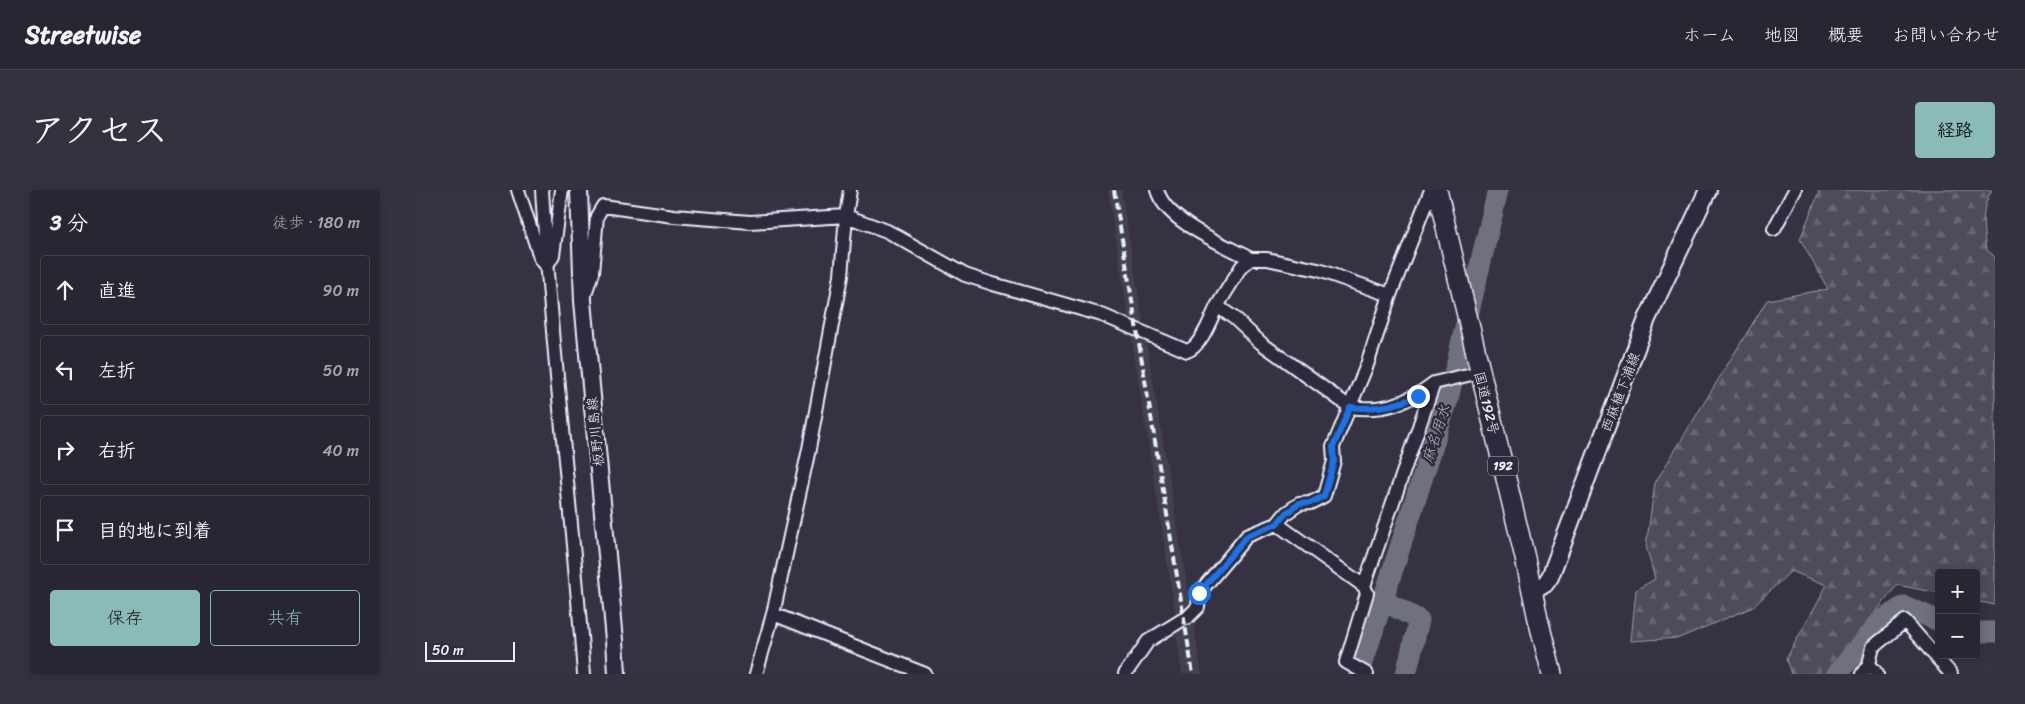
<!DOCTYPE html>
<html lang="ja">
<meta charset="utf-8">
<style>
body{margin:0;font-family:Sriracha,"Klee One",sans-serif;background:#34323f;color:#f1f3f6}
.controls{position:absolute;right:15px;bottom:15px;display:grid;overflow:hidden;border-radius:5px;box-shadow:0 2px 12px #0003}
.controls button{width:45px;height:45px;display:grid;place-items:center;padding:0;border:0;border-bottom:1px solid #44434e;background:#282633;color:#f1f3f6;font:25px sans-serif}
.scale{position:absolute;left:15px;bottom:12px;width:90px;box-sizing:border-box;padding-left:5px;border:2px solid #e8f1f8;border-top:0;font-size:14px;line-height:18px;white-space:nowrap;color:#e8f1f8;-webkit-text-stroke:4px #2f2a3d;paint-order:stroke}
.stop{position:absolute;width:15px;height:15px;margin:-11px;border:4px solid #1a73e8;border-radius:50%;background:#fff}
.stop.end{background:#1a73e8;border-color:#fff;box-shadow:0 1px 5px #0008}
.list{margin:0;padding:0;list-style:none}
h2{display:flex;justify-content:space-between;align-items:center;height:65px;margin:0;padding:0 20px;font-size:21px}
h2 small{font-size:16px;font-weight:400;color:#a5a5ac}
.list li{display:grid;grid-template-columns:32px 1fr auto;gap:15px;align-items:center;box-sizing:border-box;height:70px;margin:0 10px 10px;padding:0 10px;border:1px solid #44434e;border-radius:5px}
.list b{display:block;font-size:19px;white-space:nowrap}
.list em{font-size:16px;font-style:normal;color:#a5a5ac}
.actions{display:flex;gap:10px;padding:15px 20px}
.actions a{flex:1;padding:11px 0;border:1px solid #8bbbb9;border-radius:5px;text-align:center;font-size:18px;color:#8bbbb9}
.actions .main{background:#8bbbb9;color:#111}
.icon{flex:none;width:28px;height:28px;fill:none;stroke:currentColor;stroke-width:2;stroke-linecap:round;stroke-linejoin:round}
.map{position:relative;flex:none;width:1585px;height:484px;overflow:hidden;border-radius:5px}
header{display:flex;align-items:center;gap:30px;box-sizing:border-box;height:70px;padding:0 25px;background:#282633;border-bottom:1px solid #44434e}
header strong{font-size:24px}
nav{display:flex;gap:28px;margin-inline-start:auto;font-size:18px}
.intro{display:flex;align-items:center;justify-content:space-between;box-sizing:border-box;height:120px;padding:0 30px}
h1{margin:0;font-size:35px}
.button{padding:12px 22px;border-radius:5px;background:#8bbbb9;color:#111;font-size:18px;font-weight:700}
main{display:flex;gap:30px;padding:0 30px}
aside{flex:1;background:#282633;border-radius:5px;box-shadow:0 2px 12px #0003}
.map>svg:first-child{display:block}
.built{fill:#433f51}
.forest{fill:url(#forest-firs);stroke:#9a9eaa}
.lines{fill:none;stroke-linecap:round;stroke-linejoin:round}
.river{stroke:#70717f;stroke-width:21}
.minor-casing{stroke:#e8f1f8;stroke-width:16}
.major-casing{stroke:#e8f1f8;stroke-width:20}
.highway-casing{stroke:#e8f1f8;stroke-width:22}
.minor{stroke:#2f2a3d;stroke-width:12}
.major{stroke:#2f2a3d;stroke-width:16}
.highway{stroke:#2f2a3d;stroke-width:19}
.rail{stroke:#e8f1f8;stroke-width:4;stroke-dasharray:8 4;stroke-linecap:butt}
.route{stroke:#1a73e8;stroke-width:6}
.labels{text-anchor:middle;stroke-width:5;stroke-linejoin:round;paint-order:stroke}
.shield{fill:#2f2a3d;stroke:#b0b5c0;stroke-width:1}
.shield-label{font-size:12px;font-weight:bold;fill:#e8f1f8}
.street-label{font-size:14px;fill:#e8f1f8;stroke:#2f2a3d}
.water-label{font-size:15px;font-style:italic;fill:#b2b7c2;stroke:#2f2a3d}
</style>
<header>
<strong>Streetwise</strong>
<nav><a>ホーム</a><a>地図</a><a>概要</a><a>お問い合わせ</a></nav>
</header>
<div class="intro"><h1>アクセス</h1><a class="button">経路</a></div>
<main>
<aside>
<h2>3 分<small>徒歩 · 180 m</small></h2>
<ul class="list">
<li><svg class="icon" aria-label="ahead" viewBox="0 0 24 24"><path d="M12 20V5M6 11l6-6 6 6"/></svg><div><b>直進</b></div><em>90 m</em></li>
<li><svg class="icon" aria-label="left" viewBox="0 0 24 24"><path d="M17 20v-9H6M10 6l-5 5 5 5"/></svg><div><b>左折</b></div><em>50 m</em></li>
<li><svg class="icon" aria-label="right" viewBox="0 0 24 24"><path d="M7 20v-9h11M14 6l5 5-5 5"/></svg><div><b>右折</b></div><em>40 m</em></li>
<li><svg class="icon" aria-label="arrive" viewBox="0 0 24 24"><path d="M6 21V4h12l-3 4 3 4H6"/></svg><div><b>目的地に到着</b></div></li>
</ul>
<div class="actions"><a class="main">保存</a><a>共有</a></div>
</aside>
<div class="map">
<svg width="1585" height="484" viewBox="0 0 1585 484">
<defs>
<pattern id="forest-firs" width="22" height="20" patternUnits="userSpaceOnUse" patternTransform="scale(1.25)"><rect width="22" height="20" fill="#4d4b5c"/><path d="M5 1l3.5 6h-7zM16 11l3.5 6h-7z" fill="#676574"/></pattern>
</defs>
<rect width="100%" height="100%" fill="#363244"/>
<filter id="ink" filterUnits="userSpaceOnUse"><feTurbulence type="fractalNoise" baseFrequency=".02" numOctaves="2"/><feDisplacementMap in="SourceGraphic" scale="10" xChannelSelector="R" yChannelSelector="G"/><feConvolveMatrix kernelMatrix="1 2 1 2 8 2 1 2 1" color-interpolation-filters="sRGB"/></filter>
<g filter="url(#ink)">
<path class="built" d="M 698,0 L 711,0 L 792,484 L 772,484 L 765,438 L 770,425 L 765,422 Z"/>
<path class="forest" d="M 1410,0 L 1582,0 C 1570,18 1573,39 1576,59 L 1585,67 L 1585,415 L 1566,411 L 1566,383 L 1529,383 L 1529,403 L 1487,395 L 1418,484 L 1381,484 L 1376,469 L 1417,395 L 1381,381 L 1343,417 L 1269,448 L 1221,451 L 1226,400 L 1245,389 L 1236,356 L 1245,293 L 1357,110 L 1418,99 L 1390,49 Z"/>
<g class="lines">
<path class="river" d="M 972,410 L 1009,430 L 996,484
M 1566,442 L 1585,442
M 949,484 L 1038,209 L 1088,0
M 1427,484 L 1471,431 L 1494,416 L 1529,431"/>
<defs>
<path id="minor" d="M 108,0 L 130,67 L 134,73
M 132,0 C 142,162 162,322 174,484
M 747,0 C 756,32 813,54 841,69
M 1364,39 L 1385,0
M 139,72 L 143,65 L 152,0
M 175,104 L 182,83 L 187,26 L 193,16 L 264,26 L 340,32 L 436,26 L 440,0
M 807,116 L 832,76 L 841,69 L 857,69 L 908,80 L 980,105
M 867,334 L 954,396
M 363,424 L 515,484
M 777,428 L 788,417 L 789,403 L 837,346 L 867,334 L 876,323 L 889,314 L 900,313 L 914,306 L 924,271 L 923,257 L 957,175 L 980,105 L 1021,0
M 1459,474 L 1467,484
M 346,484 L 363,424 L 399,259 L 431,86 L 436,26 L 477,41 L 555,85 L 583,94 L 692,125 L 777,161 C 791,157 801,128 807,116 L 824,128 L 851,153 L 940,217 C 973,222 998,213 1024,193
M 715,484 L 738,451 L 772,430
M 957,484 L 936,472 L 957,403 L 954,396 L 1024,193 L 1070,182
M 1452,484 L 1459,474 L 1463,457 L 1495,431 L 1541,484"/>
<path id="major" d="M 169,0 L 173,111 L 205,450 L 207,484
M 1122,402 L 1135,394 L 1140,387 L 1237,129 L 1298,0"/>
<path id="highway" d="M 1027,0 L 1115,368 L 1128,429 L 1142,484"/>
</defs>
<use href="#minor" class="minor-casing"/>
<use href="#major" class="major-casing"/>
<use href="#highway" class="highway-casing"/>
<use href="#minor" class="minor"/>
<use href="#major" class="major"/>
<use href="#highway" class="highway"/>
<path class="rail" d="M 704,0 L 783,484"/>
</g>
</g>
<g class="lines" filter="url(#ink)">
<path class="route" d="M 789,403 L 837,346 L 867,334 L 876,323 L 889,314 L 900,313 L 914,306 L 924,271 L 923,257 L 940,217 C 964,220 986,216 1008,206"/>
</g>
<g class="labels">
<rect class="shield" x="1078" y="266.5" width="30" height="19" rx="4"/>
<g class="shield-label">
<text x="1093" y="280">192</text>
</g>
<g class="street-label">
<text transform="translate(1210 202) rotate(-69)" y="5">西麻植下浦線</text>
<text transform="translate(1077 213) rotate(76)" y="5">国道192号</text>
<text transform="translate(185 242) rotate(-96)" y="5">板野川島線</text>
</g>
<g class="water-label">
<text transform="translate(1026 244) rotate(-72)" y="5">麻名用水</text>
</g>
</g>
</svg>
<div class="controls">
<button>+</button>
<button>−</button>
</div>
<div class="scale">50 m</div>
<div class="stop" style="left:789px;top:403px"></div>
<div class="stop end" style="left:1008px;top:206px"></div>
</div>
</main>
